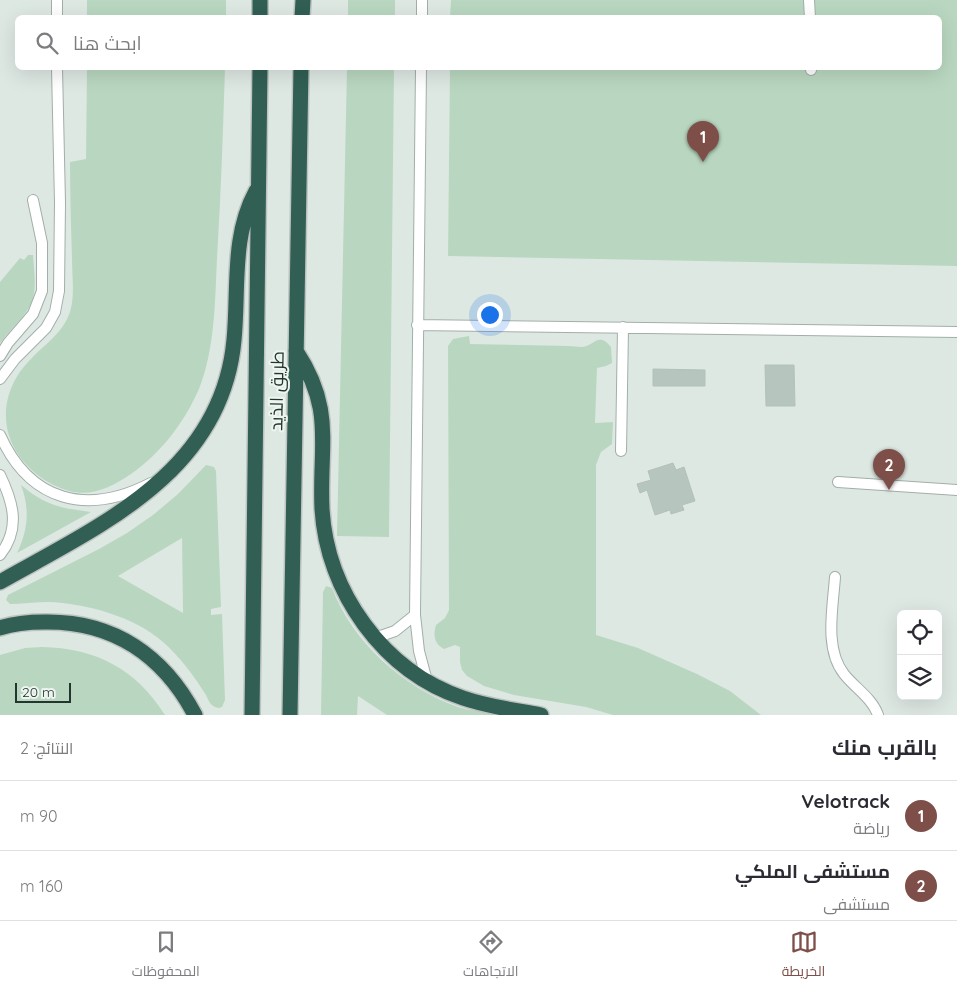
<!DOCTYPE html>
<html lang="ar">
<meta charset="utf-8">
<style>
body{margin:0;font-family:Quicksand,Cairo,sans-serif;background:#f7f7f7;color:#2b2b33;direction:rtl}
.controls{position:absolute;right:15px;bottom:15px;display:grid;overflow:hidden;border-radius:8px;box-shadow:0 5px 20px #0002}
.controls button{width:45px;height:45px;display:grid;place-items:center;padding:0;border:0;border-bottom:1px solid #e1e1e2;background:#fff;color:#2b2b33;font:25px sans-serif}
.scale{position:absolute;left:15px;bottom:12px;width:56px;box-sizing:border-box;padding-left:5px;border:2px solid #22362f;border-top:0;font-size:14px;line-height:18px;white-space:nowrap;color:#22362f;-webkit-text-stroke:4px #eef5f1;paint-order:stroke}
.you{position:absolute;left:489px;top:314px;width:18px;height:18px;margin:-12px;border:4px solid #fff;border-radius:50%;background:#1a73e8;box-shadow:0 0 0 8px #1a73e833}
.badge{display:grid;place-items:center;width:32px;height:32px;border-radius:50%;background:#7d4f48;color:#fff;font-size:16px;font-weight:700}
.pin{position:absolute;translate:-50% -41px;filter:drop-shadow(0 1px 2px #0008)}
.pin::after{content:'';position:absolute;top:26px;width:18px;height:15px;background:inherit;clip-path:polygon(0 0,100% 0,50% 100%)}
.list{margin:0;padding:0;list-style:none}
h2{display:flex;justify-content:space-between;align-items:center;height:65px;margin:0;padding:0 20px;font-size:21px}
h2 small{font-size:16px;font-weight:400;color:#7c7c81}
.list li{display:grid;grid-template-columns:32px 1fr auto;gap:15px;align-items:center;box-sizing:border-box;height:70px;padding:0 20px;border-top:1px solid #e1e1e2}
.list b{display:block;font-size:19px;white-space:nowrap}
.list p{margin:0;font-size:16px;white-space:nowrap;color:#7c7c81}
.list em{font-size:16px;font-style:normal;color:#7c7c81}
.icon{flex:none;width:28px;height:28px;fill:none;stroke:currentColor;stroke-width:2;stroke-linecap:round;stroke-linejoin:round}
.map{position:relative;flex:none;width:957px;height:715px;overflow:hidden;direction:ltr}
.search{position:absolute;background:#fff;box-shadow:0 5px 20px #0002;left:15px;right:15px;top:15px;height:55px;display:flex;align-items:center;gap:12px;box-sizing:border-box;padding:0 18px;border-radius:8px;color:#7c7c81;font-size:19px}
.sheet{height:205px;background:#fff}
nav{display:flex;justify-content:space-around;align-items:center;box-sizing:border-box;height:70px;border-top:1px solid #e1e1e2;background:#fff;font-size:14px;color:#7c7c81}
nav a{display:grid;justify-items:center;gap:2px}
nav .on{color:#7d4f48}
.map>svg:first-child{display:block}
.green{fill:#b9d7c0;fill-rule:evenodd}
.building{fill:#b7c5bf;stroke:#b2c1ba}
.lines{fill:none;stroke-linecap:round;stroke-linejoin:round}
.service-casing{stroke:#a2afa9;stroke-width:12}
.motorway-casing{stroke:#bdc3c1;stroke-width:18}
.service{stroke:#fff;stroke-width:10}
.motorway{stroke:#315f53;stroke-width:15}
.labels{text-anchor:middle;stroke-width:4;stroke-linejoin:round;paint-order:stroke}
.street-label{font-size:18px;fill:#22362f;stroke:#eef5f1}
</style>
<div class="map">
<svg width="957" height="715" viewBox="0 0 957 715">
<rect width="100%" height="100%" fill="#dee8e3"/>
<path class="green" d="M 87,0 L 226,0 L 226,17 L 87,17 Z
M 348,0 L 395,0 L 395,17 L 348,17 Z
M 451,0 L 957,0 L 957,266 L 448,256 L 450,68 L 940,68 L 940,18 L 450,18 Z
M 87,68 L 225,68 C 223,131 221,194 217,258 C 215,301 215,349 199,389 C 184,423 161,453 131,474 C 112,487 92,497 69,491 C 41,483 15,460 8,432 C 1,405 12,377 31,359 C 46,343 62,334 70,312 C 75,296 72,276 72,259 C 71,226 70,194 70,162 L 86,159 Z
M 347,68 L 394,68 L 389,537 L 337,536 Z
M 28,255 L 33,255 C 34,274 39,296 26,312 C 18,323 8,332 0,343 L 0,282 L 20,258 L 24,260 Z
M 469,336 L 470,344 L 569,346 C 573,346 578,347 582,347 C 594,346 598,331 611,347 L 612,363 L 606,366 L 597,368 L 595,423 L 613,422 L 612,444 L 601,452 L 596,465 L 596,635 L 638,648 L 697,674 L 730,691 L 761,715 L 613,715 L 586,707 L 514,695 L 484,686 L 467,676 L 462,670 L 460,662 L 460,647 L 455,645 L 444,649 C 434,644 433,635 436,625 L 445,618 L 449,610 L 448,346 L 453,339 Z
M 206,465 L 214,467 L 216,471 L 221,607 L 211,609 L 211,615 L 222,614 L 225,700 L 222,707 L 219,708 C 211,707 209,702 206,695 C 194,676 180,657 163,642 C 135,617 85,603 48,602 C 35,602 23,604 10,604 L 6,600 L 8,595 L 99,549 L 127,533 L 153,515 L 178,494 ZM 182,538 L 183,612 L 183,613 L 118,576 Z
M 21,485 C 46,506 61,508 91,512 L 17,553 C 28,530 30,509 21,485 Z
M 326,586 L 332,588 C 353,643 403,687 458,707 C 470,711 484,711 495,715 L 387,715 L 358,696 L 357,715 L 321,715 L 323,592 Z
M 42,647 C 96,648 136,669 165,715 L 0,715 L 0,655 L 25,648 Z"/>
<path class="building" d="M 765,365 L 794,365 L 795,406 L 766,406 Z
M 653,369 L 705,370 L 705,386 L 653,386 Z
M 673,463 L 676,470 L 684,467 L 695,501 L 682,505 L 684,510 L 671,514 L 670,510 L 655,515 L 647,490 L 640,493 L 637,484 L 651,480 L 648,471 Z"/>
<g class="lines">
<defs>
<path id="service" d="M 809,0 L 810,18
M 57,18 L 57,0
M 422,18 L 422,0
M 421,68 L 415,615 L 419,651 L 427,681
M 811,68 L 811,70
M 417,325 L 957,332
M 0,356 L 8,343 L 33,314 L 42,291 L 42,243 L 33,200
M 0,379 L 15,359 L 46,328 L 55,312 L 59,291 L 60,203 L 57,68
M 0,435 C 30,502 87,516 151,483
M 621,451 L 623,327
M 0,475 C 13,502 21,528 0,555
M 838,482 L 957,490
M 835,577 C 833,607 824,649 844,674 C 855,688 872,698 878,715
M 375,638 L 395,631 L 415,615"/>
<path id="motorway" d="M 260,18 L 260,0
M 302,18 L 303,0
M 296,351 C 335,410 319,445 322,509 C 327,592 383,671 463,698 C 489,707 515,710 541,715
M 0,582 C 101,525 222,472 234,340 C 239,289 231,237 256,191
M 0,628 C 14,623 31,622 45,622 C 114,621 164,656 195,715
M 252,715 L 260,68
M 290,715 L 301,68"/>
</defs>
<use href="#service" class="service-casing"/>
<use href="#motorway" class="motorway-casing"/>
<use href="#service" class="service"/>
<use href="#motorway" class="motorway"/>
</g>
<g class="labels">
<g class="street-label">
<text transform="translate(277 391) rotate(-89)" y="6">طريق الذيد</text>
</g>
</g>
</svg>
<div class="controls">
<button><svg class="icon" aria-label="locate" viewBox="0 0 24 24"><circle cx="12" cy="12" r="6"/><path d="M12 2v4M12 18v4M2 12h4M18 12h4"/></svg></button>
<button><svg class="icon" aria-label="layers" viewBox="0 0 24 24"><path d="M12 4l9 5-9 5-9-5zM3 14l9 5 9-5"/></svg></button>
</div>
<div class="scale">20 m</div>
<div class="you"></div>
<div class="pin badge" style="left:703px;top:162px">1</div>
<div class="pin badge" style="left:889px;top:490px">2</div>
<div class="search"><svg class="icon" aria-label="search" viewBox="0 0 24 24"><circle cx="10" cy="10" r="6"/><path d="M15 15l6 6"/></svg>ابحث هنا</div>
</div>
<section class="sheet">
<h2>بالقرب منك<small>النتائج: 2</small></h2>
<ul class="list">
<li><span class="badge">1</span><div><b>Velotrack</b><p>رياضة</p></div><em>90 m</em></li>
<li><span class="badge">2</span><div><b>مستشفى الملكي</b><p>مستشفى</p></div><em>160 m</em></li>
</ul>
</section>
<nav>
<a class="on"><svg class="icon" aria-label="map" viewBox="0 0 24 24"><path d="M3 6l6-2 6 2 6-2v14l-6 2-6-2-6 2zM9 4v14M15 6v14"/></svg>الخريطة</a>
<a><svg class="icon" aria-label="directions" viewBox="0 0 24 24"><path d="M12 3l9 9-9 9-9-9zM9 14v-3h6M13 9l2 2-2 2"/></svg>الاتجاهات</a>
<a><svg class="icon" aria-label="saved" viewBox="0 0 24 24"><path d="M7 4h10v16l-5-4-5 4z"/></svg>المحفوظات</a>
</nav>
